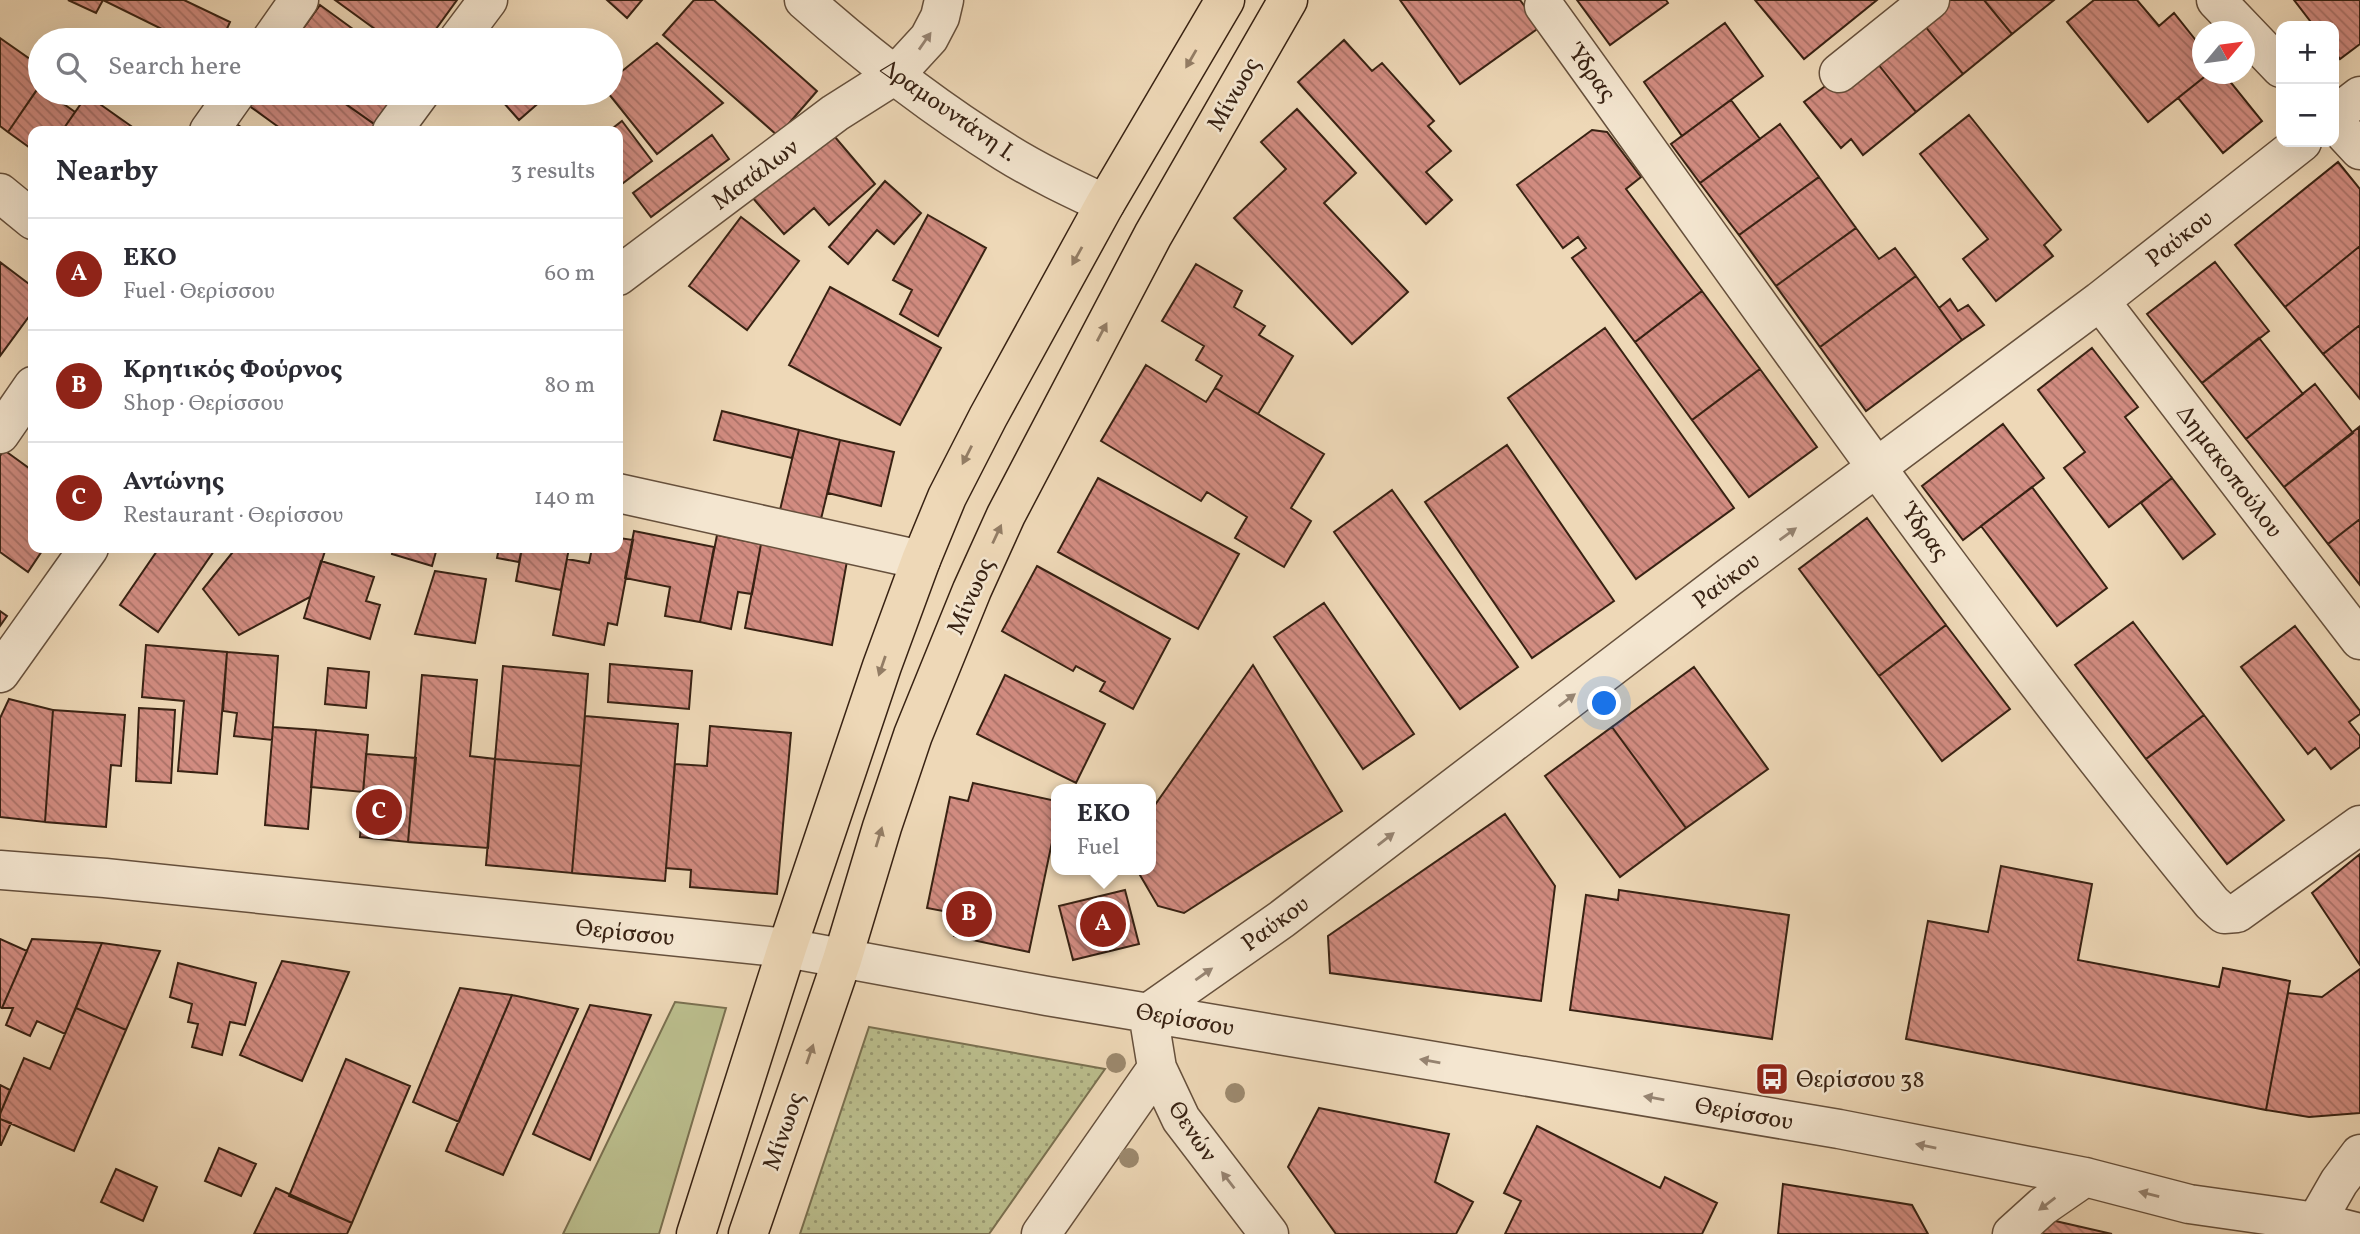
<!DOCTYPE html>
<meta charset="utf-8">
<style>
body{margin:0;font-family:Vollkorn,serif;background:#f7f7f7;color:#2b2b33}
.controls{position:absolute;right:21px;top:21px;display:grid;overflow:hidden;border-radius:14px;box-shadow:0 7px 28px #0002}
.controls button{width:63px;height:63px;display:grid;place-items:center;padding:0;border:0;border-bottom:2px solid #e1e1e2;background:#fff;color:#2b2b33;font:35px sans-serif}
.compass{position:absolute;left:2192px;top:21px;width:63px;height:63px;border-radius:50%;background:#fff;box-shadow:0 7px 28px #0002;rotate:61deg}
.you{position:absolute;left:1605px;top:704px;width:24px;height:24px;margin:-18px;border:5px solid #fff;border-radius:50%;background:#1a73e8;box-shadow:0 0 0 10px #1a73e833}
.badge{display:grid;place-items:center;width:46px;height:46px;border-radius:50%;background:#8f2418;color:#fff;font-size:23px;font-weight:700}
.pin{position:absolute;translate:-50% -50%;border:4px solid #fff;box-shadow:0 2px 7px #0006}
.popup{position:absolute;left:1051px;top:784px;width:105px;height:91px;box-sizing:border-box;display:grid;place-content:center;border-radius:14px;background:#fff;filter:drop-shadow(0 2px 5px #0005);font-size:23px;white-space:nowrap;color:#7c7c81}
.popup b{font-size:26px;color:#2b2b33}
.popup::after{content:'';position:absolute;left:50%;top:100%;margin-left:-14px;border:14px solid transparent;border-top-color:#fff}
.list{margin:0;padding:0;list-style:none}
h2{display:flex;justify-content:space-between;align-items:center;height:91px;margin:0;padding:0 28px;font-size:30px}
h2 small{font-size:23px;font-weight:400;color:#7c7c81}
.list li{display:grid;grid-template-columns:46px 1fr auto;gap:21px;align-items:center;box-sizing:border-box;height:112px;padding:0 28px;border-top:2px solid #e1e1e2}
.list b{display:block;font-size:26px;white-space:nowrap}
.list p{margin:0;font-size:23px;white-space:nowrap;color:#7c7c81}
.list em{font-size:23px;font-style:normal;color:#7c7c81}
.icon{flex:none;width:38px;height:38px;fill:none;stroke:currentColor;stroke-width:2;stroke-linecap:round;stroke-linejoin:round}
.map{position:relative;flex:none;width:2360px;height:1234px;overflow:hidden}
.search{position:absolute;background:#fff;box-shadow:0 7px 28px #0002;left:28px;top:28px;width:595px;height:77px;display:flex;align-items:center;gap:18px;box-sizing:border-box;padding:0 24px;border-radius:38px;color:#7c7c81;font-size:26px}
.panel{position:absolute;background:#fff;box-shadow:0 7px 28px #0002;left:28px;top:126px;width:595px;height:427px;border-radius:14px}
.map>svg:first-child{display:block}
.grass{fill:#bbbe8d;stroke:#7a7050;stroke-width:2}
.park{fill:url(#park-dots);stroke:#7a7050;stroke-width:2}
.building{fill:url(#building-back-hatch);stroke:#382213;stroke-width:2}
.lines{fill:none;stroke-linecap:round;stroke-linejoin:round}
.minor-casing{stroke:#66503c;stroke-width:41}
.major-casing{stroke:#382213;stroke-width:41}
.minor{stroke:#f4e6d0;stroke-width:38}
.major{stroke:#eed8b7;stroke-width:38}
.tree{fill:#9c896e}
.oneway{fill:#968472}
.oneway2{fill:#937d65}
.labels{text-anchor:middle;stroke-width:5;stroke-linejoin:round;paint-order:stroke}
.street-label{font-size:24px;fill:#382213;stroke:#f4e6d0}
.poi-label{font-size:24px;fill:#382213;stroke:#f4e6d0;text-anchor:start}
</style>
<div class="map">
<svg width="2360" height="1234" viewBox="0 0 2360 1234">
<defs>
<pattern id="park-dots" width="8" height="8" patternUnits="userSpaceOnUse" patternTransform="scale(1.75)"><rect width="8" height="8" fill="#bbbe8d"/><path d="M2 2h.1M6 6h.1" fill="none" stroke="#999a72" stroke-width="1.8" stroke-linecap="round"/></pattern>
<pattern id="building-back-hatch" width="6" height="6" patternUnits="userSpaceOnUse" patternTransform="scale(1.75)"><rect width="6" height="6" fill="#d28c81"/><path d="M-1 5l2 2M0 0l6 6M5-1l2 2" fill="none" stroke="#ab7268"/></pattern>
</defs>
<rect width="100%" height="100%" fill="#eed8b7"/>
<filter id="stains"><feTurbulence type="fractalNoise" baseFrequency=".00286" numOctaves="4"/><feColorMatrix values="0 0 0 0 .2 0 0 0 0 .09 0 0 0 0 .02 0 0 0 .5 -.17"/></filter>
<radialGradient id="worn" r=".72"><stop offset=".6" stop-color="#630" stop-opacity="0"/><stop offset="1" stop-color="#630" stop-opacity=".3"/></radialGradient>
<path class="grass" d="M 675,1002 L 726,1008 L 659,1234 L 563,1234 Z"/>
<path class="park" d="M 869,1027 L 1105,1069 L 989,1234 L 800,1234 Z"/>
<path class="building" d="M 68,0 L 103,0 L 96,13 Z
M 103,0 L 184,0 L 230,22 L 222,40 L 184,40 Z
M 335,0 L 457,0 L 428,40 L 390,40 Z
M 607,0 L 642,0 L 627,18 Z
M 694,0 L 714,0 L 817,91 L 778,136 L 663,35 Z
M 1400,0 L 1520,0 L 1540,27 L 1460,84 Z
M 1577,0 L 1666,0 L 1668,3 L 1610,45 Z
M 1755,0 L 1877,0 L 1804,59 Z
M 1946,0 L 1984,0 L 2012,34 L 1963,74 L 1921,21 Z
M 1984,0 L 2054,0 L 2012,34 Z
M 2094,0 L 2137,0 L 2159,26 L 2174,13 L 2202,48 L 2202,74 L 2208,74 L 2148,122 L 2067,22 Z
M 2294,0 L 2360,0 L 2360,44 L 2340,59 L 2334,51 L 2334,26 L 2314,26 Z
M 320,5 L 368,40 L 295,40 Z
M 1921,21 L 1963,74 L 1916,112 L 1874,59 Z
M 1725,23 L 1763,76 L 1682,136 L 1644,82 Z
M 0,38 L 40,66 L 40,85 L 8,132 L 0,126 Z
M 1344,40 L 1372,71 L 1382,63 L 1434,121 L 1428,126 L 1451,151 L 1426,172 L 1452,200 L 1426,224 L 1298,82 Z
M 657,43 L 723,103 L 657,154 L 608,93 L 611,93 L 611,80 Z
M 1874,59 L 1916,112 L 1863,155 L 1851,139 L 1841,148 L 1804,102 L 1836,78 Z
M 2208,74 L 2224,74 L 2262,121 L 2223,153 L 2178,98 Z
M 39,87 L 40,93 L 48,93 L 75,112 L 62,131 L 33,131 L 33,150 L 8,132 Z
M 257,93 L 330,93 L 377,126 L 373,131 L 284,131 L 248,105 Z
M 330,93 L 400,93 L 377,126 Z
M 495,93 L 550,93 L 519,120 Z
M 87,95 L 138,131 L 62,131 Z
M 1731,100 L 1760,139 L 1700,183 L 1671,144 Z
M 1297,109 L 1356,173 L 1324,203 L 1408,292 L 1352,344 L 1234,218 L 1286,169 L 1261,142 Z
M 1969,115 L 2061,230 L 2044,245 L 2053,256 L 1996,301 L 1963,259 L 1988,239 L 1920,154 Z
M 622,121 L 652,161 L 618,187 L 618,131 L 609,131 Z
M 235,123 L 247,131 L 230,131 Z
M 1780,124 L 1819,177 L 1739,235 L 1700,183 Z
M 829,130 L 875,184 L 829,225 L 814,208 L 784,234 L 752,197 Z
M 1592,130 L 1607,132 L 1641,177 L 1626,189 L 1702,291 L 1635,342 L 1572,258 L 1586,248 L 1578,237 L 1563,248 L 1517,185 Z
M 712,135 L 729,159 L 651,217 L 633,193 Z
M 2338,162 L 2360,189 L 2360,246 L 2285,307 L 2235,245 Z
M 1819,177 L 1856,228 L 1776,286 L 1739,235 Z
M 885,181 L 921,213 L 894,244 L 877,230 L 848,264 L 829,247 Z
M 928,215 L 986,248 L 938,336 L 900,314 L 912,290 L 893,280 Z
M 741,217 L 799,261 L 747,330 L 689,286 Z
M 1856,228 L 1879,259 L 1895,248 L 1916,276 L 1820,347 L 1776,286 Z
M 2360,246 L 2360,325 L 2323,354 L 2285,307 Z
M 0,262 L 33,287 L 33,311 L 0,356 Z
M 2215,262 L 2269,331 L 2202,383 L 2147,314 Z
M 1196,264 L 1242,291 L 1234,307 L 1265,326 L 1259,335 L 1293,356 L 1258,414 L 1215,388 L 1222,376 L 1196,360 L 1204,346 L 1162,321 Z
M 1916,276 L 1962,340 L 1866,411 L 1820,347 Z
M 830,287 L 941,348 L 900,425 L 789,365 Z
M 1702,291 L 1760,369 L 1692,420 L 1635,342 Z
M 1950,299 L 1958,311 L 1968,305 L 1984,325 L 1962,340 L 1939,308 Z
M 2360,325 L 2360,399 L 2323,354 Z
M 1605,328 L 1734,508 L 1636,579 L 1508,398 Z
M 2259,338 L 2303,394 L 2246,439 L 2202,383 Z
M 2092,348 L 2138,407 L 2125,417 L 2172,478 L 2109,527 L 2064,468 L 2085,452 L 2038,390 Z
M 1146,365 L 1206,402 L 1215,388 L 1324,454 L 1291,508 L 1311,521 L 1284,567 L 1235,538 L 1247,517 L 1207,492 L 1201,501 L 1101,441 Z
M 1760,369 L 1817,447 L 1749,497 L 1692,420 Z
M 2315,384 L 2353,433 L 2284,487 L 2246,439 Z
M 722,411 L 799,430 L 792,458 L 714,440 Z
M 2003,424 L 2044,478 L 1963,540 L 1922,486 Z
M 2359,427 L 2360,519 L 2328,544 L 2284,487 Z
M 799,430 L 840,440 L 821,519 L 780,510 Z
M 840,440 L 894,452 L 881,506 L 828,493 Z
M 1507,445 L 1614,601 L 1532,658 L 1425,502 Z
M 4,450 L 33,471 L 33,548 L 44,548 L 28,572 L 0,552 L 0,456 Z
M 1098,478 L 1239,554 L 1198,629 L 1058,552 Z
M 2172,478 L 2215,534 L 2183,559 L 2141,503 Z
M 2032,487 L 2107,588 L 2057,626 L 1981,526 Z
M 1392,490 L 1518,667 L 1460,709 L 1334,532 Z
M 1867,518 L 1946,625 L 1879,676 L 1799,569 Z
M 2360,519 L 2360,585 L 2328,544 Z
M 618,528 L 621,529 L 619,538 L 633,540 L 617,625 L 608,623 L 604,645 L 553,635 L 567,559 L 589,563 L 592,548 L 618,548 Z
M 634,531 L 714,547 L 700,622 L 665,616 L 670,587 L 625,578 Z
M 717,535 L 761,544 L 752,594 L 738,592 L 731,629 L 700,622 Z
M 761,544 L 847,561 L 832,645 L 745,628 Z
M 159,548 L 216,548 L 158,632 L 120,605 Z
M 236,548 L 326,548 L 310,597 L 239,635 L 203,589 Z
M 393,548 L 437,548 L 432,566 L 392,554 Z
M 499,548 L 522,548 L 519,562 L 497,558 Z
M 522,548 L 569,548 L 561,590 L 516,581 Z
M 321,561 L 374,577 L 366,601 L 380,605 L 370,639 L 304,618 Z
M 1037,566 L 1170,639 L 1133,709 L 1100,691 L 1105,682 L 1076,666 L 1073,671 L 1002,631 Z
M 435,571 L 486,579 L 475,643 L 415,634 Z
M 1324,603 L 1414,734 L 1363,769 L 1274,637 Z
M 0,611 L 7,616 L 0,626 Z
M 2133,622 L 2204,715 L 2146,759 L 2075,665 Z
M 1946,625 L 2010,709 L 1942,761 L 1879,676 Z
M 2295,626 L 2360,711 L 2360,714 L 2349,722 L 2360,736 L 2360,747 L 2331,769 L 2315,748 L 2308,754 L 2241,667 Z
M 146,645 L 227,652 L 217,774 L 178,771 L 184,701 L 142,697 Z
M 227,652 L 278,656 L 272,740 L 234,736 L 237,713 L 223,711 Z
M 610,664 L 692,671 L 689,709 L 608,702 Z
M 1253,665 L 1342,811 L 1184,913 L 1158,906 L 1137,870 L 1150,870 L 1150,812 Z
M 503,666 L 588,674 L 581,766 L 495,759 Z
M 1694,667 L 1768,769 L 1686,828 L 1612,727 Z
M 328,668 L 369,672 L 366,708 L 325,704 Z
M 422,675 L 477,680 L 470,756 L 495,759 L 488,848 L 408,842 Z
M 1005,675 L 1105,724 L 1076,783 L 977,734 Z
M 9,699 L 53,710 L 45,822 L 0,817 L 0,718 Z
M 139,708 L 175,710 L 171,783 L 136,781 Z
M 53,710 L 125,715 L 121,766 L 111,765 L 106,827 L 45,822 Z
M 2204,715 L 2284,820 L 2227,864 L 2146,759 Z
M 585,716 L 678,724 L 665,881 L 572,873 Z
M 710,726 L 791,733 L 777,894 L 690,887 L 691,870 L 666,868 L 675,764 L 707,766 Z
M 273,727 L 316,730 L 308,829 L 265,825 Z
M 1612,727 L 1686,828 L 1620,877 L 1545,776 Z
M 316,730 L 368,735 L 363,792 L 311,787 Z
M 366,754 L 416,758 L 408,842 L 360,837 Z
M 495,759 L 581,766 L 572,873 L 486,865 Z
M 973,783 L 1056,801 L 1056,823 L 1029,952 L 954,936 L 959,914 L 927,908 L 950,797 L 968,801 Z
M 1505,814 L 1555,886 L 1541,1001 L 1330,973 L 1328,936 Z
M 2360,854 L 2360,965 L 2312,893 Z
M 2001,866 L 2092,884 L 2078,960 L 2219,987 L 2223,968 L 2290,981 L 2266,1110 L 1906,1039 L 1928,921 L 1988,932 Z
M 1125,890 L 1139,944 L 1073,960 L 1059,906 Z
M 1619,890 L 1789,915 L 1772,1039 L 1570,1010 L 1586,895 L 1618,900 Z
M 0,939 L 27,951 L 2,1008 L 0,1007 Z
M 32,939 L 102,943 L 65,1034 L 37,1021 L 30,1036 L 6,1025 L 13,1008 L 2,1008 Z
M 102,943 L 160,951 L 126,1030 L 76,1008 Z
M 282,961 L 349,972 L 302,1081 L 240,1055 Z
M 178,963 L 256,983 L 245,1025 L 230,1022 L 222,1055 L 192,1047 L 198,1024 L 188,1022 L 192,1004 L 170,997 Z
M 2360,969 L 2360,1113 L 2309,1117 L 2266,1110 L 2288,993 L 2322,997 Z
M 460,988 L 512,995 L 459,1122 L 413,1102 Z
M 512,995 L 578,1009 L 503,1175 L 446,1151 Z
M 590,1005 L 651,1015 L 590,1160 L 533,1134 Z
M 76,1008 L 126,1030 L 74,1151 L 0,1119 L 0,1114 L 24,1058 L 50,1069 Z
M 346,1059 L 410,1086 L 352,1223 L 289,1196 Z
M 0,1085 L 10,1090 L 0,1114 Z
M 1319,1108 L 1449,1134 L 1435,1182 L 1473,1202 L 1456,1234 L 1336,1234 L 1288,1167 Z
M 0,1119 L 11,1123 L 1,1145 L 0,1145 Z
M 1537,1126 L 1660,1188 L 1665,1177 L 1717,1203 L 1702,1234 L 1505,1234 L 1521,1201 L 1504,1193 Z
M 219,1148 L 256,1164 L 241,1196 L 205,1181 Z
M 116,1169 L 157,1187 L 143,1221 L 101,1202 Z
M 1783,1184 L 1912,1205 L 1928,1234 L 1778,1234 Z
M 276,1188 L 352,1223 L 347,1234 L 254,1234 Z
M 2051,1220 L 2112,1234 L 2042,1234 Z"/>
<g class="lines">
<defs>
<path id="minor" d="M 804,0 C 866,55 934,108 1005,152 C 1037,172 1071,188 1105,204
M 2216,0 L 2281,68
M 1544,6 C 1762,308 1975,615 2212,903 L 2224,914 L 2237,913 L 2360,825
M 271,40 L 299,0
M 458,40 L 488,0
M 1839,73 L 1930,0
M 2334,116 L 2360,96
M 2334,122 L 2360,150
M 209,131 L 236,93
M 392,131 L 420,93
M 0,193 L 33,220
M 618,276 L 835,113 L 895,75 L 929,38 L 940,17 L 944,0
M 2100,301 L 2360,640
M 0,434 L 33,386
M 618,493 L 921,560
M 0,673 L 89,548
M 0,870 L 105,878 L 787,948 L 1047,996 L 1839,1129 L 2085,1177 L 2189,1204 L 2316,1222 L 2360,1233
M 2316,1222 L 2339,1182 L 2360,1154
M 1041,1234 L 1157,1068
M 1269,1234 L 1181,1119 L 1157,1068 L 1148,1013 L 1282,919 L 1728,578 L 2100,301 L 2302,142
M 2012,1234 L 2043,1206 L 2085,1177"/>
<path id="major" d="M 696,1234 L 787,948 L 882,666 L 921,560 L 947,497 L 988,417 L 1105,204 L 1225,0
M 748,1234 L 842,960 L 882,827 L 913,735 L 972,590 L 1006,515 L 1153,235 L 1288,0"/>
</defs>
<use href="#minor" class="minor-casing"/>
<use href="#major" class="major-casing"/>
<use href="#minor" class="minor"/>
<use href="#major" class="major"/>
</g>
<g class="tree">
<circle cx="1116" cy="1063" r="10"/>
<circle cx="1235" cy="1093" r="10"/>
<circle cx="1129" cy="1158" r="10"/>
</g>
<defs><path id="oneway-solid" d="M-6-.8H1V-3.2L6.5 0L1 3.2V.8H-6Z" transform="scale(1.75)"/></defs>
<g class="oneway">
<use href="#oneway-solid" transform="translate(925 41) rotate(-55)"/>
<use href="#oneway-solid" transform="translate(1788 534) rotate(-36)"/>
<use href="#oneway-solid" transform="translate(1567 700) rotate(-37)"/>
<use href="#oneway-solid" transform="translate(1386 839) rotate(-38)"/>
<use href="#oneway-solid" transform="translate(1204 974) rotate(-35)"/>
<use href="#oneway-solid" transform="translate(1430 1061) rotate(-170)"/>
<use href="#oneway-solid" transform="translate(1654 1098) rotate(-170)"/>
<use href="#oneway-solid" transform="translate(1926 1146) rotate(-169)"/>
<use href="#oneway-solid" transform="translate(1228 1180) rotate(-128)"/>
<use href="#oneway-solid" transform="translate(2149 1194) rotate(-166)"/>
<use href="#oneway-solid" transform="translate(2047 1204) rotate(143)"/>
</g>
<g class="oneway2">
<use href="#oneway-solid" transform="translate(1191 59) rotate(120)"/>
<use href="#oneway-solid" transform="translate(1077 256) rotate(119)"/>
<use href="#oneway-solid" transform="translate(1102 332) rotate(-62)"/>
<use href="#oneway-solid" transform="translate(967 455) rotate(117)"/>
<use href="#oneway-solid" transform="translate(997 534) rotate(-65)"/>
<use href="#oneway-solid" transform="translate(882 666) rotate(109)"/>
<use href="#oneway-solid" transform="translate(879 837) rotate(-73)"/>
<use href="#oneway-solid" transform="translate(810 1054) rotate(-71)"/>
</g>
<defs>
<symbol id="bus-square" viewBox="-11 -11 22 22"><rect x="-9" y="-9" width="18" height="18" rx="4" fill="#8f2418" stroke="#f4e6d0"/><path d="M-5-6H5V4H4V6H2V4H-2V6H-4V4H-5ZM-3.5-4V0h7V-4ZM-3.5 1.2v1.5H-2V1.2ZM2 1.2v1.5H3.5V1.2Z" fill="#fff"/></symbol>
</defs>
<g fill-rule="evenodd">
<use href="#bus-square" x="1753" y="1060" width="38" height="38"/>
</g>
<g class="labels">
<g class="street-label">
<text transform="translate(1593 73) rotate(54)" y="8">Ύδρας</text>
<text transform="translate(1233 94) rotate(-60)" y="8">Μίνωος</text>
<text transform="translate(949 110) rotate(35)" y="8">Δραμουντάνη Ι.</text>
<text transform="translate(755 174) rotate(-37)" y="8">Ματάλων</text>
<text transform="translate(2179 238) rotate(-38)" y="8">Ραύκου</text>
<text transform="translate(2230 471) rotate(53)" y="8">Δημακοπούλου</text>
<text transform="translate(1926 532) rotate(54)" y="8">Ύδρας</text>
<text transform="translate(1726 580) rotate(-37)" y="8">Ραύκου</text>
<text transform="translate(970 596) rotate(-66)" y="8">Μίνωος</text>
<text transform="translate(1275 923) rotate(-36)" y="8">Ραύκου</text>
<text transform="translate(625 932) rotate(6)" y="8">Θερίσσου</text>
<text transform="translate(1185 1019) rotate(10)" y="8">Θερίσσου</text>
<text transform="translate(1744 1113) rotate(10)" y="8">Θερίσσου</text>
<text transform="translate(783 1131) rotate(-71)" y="8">Μίνωος</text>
<text transform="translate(1193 1131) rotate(56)" y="8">Θενών</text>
</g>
<g class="poi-label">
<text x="1796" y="1087">Θερίσσου 38</text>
</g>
</g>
<rect width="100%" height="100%" filter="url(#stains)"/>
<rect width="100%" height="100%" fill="url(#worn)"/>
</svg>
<div class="controls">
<button>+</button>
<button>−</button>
</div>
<svg class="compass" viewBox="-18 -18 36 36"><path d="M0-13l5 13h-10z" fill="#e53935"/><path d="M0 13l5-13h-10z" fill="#7c7c81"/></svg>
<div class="you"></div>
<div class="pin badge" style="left:1103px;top:924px">A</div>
<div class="popup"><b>ΕΚΟ</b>Fuel</div>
<div class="pin badge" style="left:969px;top:914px">B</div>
<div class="pin badge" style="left:379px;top:812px">C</div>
<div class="search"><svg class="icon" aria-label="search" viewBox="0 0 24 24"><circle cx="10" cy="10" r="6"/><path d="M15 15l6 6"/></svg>Search here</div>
<section class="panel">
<h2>Nearby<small>3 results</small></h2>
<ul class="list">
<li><span class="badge">A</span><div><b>ΕΚΟ</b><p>Fuel · Θερίσσου</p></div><em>60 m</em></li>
<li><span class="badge">B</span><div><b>Κρητικός Φούρνος</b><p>Shop · Θερίσσου</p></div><em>80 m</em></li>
<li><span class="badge">C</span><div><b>Αντώνης</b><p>Restaurant · Θερίσσου</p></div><em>140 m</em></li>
</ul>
</section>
</div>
